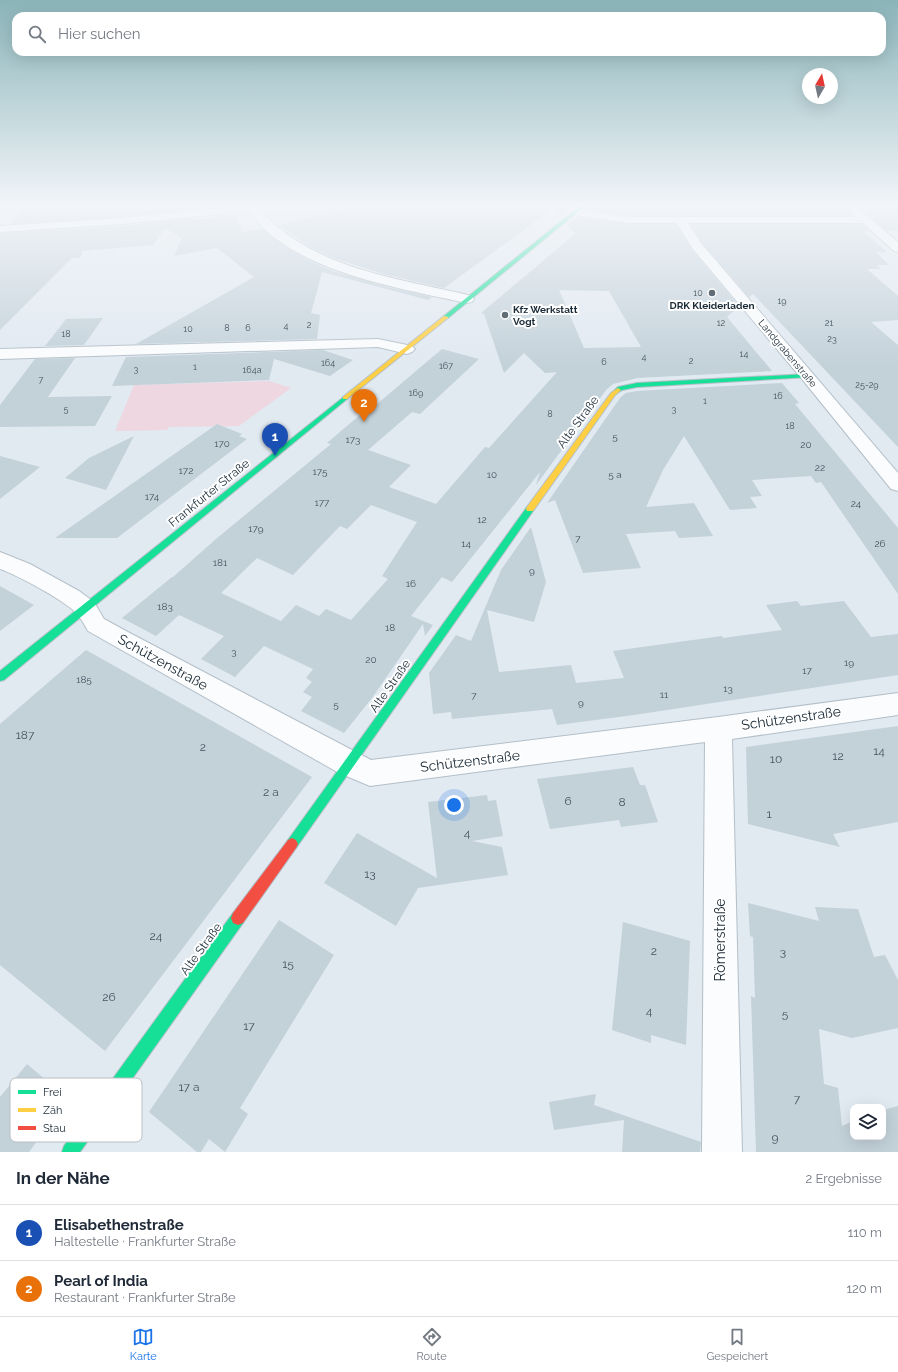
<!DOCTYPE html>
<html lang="de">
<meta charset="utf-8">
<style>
body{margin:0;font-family:Raleway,sans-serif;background:#f2f2f3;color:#1f2937}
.controls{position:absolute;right:12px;bottom:12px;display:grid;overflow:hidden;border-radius:8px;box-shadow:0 4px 16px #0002}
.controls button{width:36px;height:36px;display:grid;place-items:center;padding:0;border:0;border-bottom:1px solid #e0e1e3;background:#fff;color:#1f2937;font:20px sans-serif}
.compass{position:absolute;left:802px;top:68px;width:36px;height:36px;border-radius:50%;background:#fff;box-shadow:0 4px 16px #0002;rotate:9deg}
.you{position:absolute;left:454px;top:805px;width:14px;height:14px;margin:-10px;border:3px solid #fff;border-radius:50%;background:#1a73e8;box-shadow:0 0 0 6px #1a73e833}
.badge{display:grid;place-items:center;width:26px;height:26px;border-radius:50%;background:#1a73e8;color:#fff;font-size:13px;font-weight:700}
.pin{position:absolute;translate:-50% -33px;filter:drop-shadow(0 1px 2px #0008)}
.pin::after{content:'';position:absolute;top:21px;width:14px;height:12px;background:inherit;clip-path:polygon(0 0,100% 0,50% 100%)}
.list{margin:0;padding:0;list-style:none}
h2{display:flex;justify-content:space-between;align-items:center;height:52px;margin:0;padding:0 16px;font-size:17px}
h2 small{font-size:13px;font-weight:400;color:#747a83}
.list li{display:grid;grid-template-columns:26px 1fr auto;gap:12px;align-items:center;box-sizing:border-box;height:56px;padding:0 16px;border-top:1px solid #e0e1e3}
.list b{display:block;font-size:15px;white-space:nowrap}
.list p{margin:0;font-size:13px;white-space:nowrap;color:#747a83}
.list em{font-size:13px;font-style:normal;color:#747a83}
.icon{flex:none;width:22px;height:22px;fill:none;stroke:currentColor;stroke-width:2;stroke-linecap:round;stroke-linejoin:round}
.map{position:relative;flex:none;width:898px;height:1152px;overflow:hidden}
.search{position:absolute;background:#fff;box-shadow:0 4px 16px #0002;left:12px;right:12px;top:12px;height:44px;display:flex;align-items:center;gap:10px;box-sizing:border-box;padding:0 14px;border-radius:12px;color:#747a83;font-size:15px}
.sheet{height:164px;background:#fff}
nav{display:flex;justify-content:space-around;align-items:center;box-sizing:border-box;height:56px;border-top:1px solid #e0e1e3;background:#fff;font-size:11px;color:#747a83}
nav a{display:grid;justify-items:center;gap:2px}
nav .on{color:#1a73e8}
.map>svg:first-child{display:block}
.green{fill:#eed7e0}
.building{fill:#c3d1d9;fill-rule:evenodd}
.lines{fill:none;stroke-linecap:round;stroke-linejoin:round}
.street-casing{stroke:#b4bfc8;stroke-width:2}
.fast-casing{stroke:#b4bfc8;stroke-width:2}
.slow-casing{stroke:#b4bfc8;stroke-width:2}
.jam-casing{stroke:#b4bfc8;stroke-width:2}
.street{fill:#fafcfd;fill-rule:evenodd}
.fast{fill:#16e098;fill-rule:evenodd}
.slow{fill:#ffcf43;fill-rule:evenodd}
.jam{fill:#f24e42;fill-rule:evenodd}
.poi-dot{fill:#606d77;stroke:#fff;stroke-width:1.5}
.labels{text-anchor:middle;stroke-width:4;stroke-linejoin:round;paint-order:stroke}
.far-number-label{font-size:9px;fill:#44545f}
.far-poi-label{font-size:10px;font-weight:bold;fill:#1a2a36;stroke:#fff}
.far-street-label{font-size:10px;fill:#1a2a36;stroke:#fff}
.number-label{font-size:10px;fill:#44545f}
.street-label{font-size:12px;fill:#1a2a36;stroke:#fff}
.near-number-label{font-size:12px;fill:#44545f}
.near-street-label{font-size:14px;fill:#1a2a36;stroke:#fff}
.key{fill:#fff;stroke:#babfc3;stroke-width:1}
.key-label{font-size:11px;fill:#1a2a36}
</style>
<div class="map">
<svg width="898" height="1152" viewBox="0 0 898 1152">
<rect width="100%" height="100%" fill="#e1e9f1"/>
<path class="green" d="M 269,381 L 291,388 L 239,426 L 169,427 L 167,430 L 115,431 L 134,385 Z"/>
<path class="building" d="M 23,206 L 190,206 L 190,209 L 122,217 L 10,224 Z
M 365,206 L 573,206 L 561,216 L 554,208 L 444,288 L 387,275 L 333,258 L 307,245 L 279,225 Z
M 589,206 L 611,206 L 629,209 L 633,206 L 728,209 L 782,208 L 780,206 L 898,206 L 898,231 L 887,231 L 860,208 L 855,207 L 849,211 L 852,216 L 628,216 L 587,209 Z
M 235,215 L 242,232 L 262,229 L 285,247 L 308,260 L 333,271 L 388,287 L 432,297 L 428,300 L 322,272 L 311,313 L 320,315 L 317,339 L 136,344 L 254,277 L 217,248 L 174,256 L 182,238 L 165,228 L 153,245 L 83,251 L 80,258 L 72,258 L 0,330 L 0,236 L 2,233 L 122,226 L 192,218 L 193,220 Z
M 577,217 L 628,224 L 676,224 L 691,249 L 739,306 L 727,317 L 772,371 L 637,378 L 613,384 L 606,390 L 536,485 L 540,472 L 452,582 L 442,577 L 411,616 L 433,625 L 425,636 L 423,624 L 372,698 L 344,733 L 301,711 L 312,697 L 303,692 L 312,682 L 306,678 L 313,669 L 264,646 L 235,677 L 201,659 L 224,636 L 179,615 L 156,636 L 122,618 L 172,577 L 173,577 L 216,539 L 331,444 L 327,443 L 367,409 L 370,410 L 442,349 L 479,359 L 420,414 L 412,412 L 368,450 L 411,465 L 389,487 L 436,504 L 485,447 L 489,448 L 557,372 L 545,373 L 524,353 L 504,373 L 484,314 L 481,313 L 575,234 L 567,225 ZM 559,290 L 609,291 L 641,347 L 584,348 ZM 371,505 L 417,522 L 382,576 L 388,579 L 351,620 L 326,609 L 319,616 L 296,605 L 281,621 L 221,593 L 257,558 L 293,575 L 340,526 L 347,529 Z
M 691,224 L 862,224 L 869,231 L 863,231 L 887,252 L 876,252 L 889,265 L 877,265 L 880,269 L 867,269 L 898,296 L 898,320 L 871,322 L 898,345 L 898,447 L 753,294 L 749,297 L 702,242 Z
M 103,318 L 84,345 L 45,346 L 66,319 Z
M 323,350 L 353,360 L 330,376 L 274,359 L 269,380 L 112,386 L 126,357 Z
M 75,358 L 48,397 L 112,396 L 95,426 L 0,427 L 0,405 L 35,359 Z
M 782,383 L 799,403 L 795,404 L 898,528 L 898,594 L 821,482 L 816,483 L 811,476 L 752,480 L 762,496 L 750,497 L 757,508 L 730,510 L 684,436 L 663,470 L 646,507 L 694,503 L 713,536 L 679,538 L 675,531 L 626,534 L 641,568 L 583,573 L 555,500 L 547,503 L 620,398 L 626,393 L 637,391 Z
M 217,424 L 242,434 L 239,436 L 247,439 L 117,538 L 55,538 Z
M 134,436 L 106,490 L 65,478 L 89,458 Z
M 0,456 L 40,467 L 0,499 Z
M 531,527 L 546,582 L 534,622 L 487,610 L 499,672 L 571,665 L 576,683 L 624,678 L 613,651 L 722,636 L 723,638 L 782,630 L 766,605 L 797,601 L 801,606 L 844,601 L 871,637 L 898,634 L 898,675 L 634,715 L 557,725 L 552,709 L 452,719 L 451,712 L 433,714 L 429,673 L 456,635 L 471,641 L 501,570 Z
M 0,586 L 34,605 L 0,631 Z
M 86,650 L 312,777 L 105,1051 L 0,965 L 0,724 Z
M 898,726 L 898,822 L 833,834 L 840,847 L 748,824 L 746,747 Z
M 633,767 L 640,785 L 645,785 L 658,822 L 621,827 L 619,820 L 550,829 L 537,779 Z
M 487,795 L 488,801 L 496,800 L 503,836 L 472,841 L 502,847 L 508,875 L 418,888 L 396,926 L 324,883 L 357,833 L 437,878 L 428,802 Z
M 748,903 L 819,921 L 815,907 L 858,909 L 874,957 L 885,955 L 898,980 L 898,1028 L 852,1038 L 819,1029 L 824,1084 L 838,1088 L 842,1126 L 853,1121 L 853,1137 L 883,1137 L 883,1110 L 898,1106 L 898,1152 L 756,1152 L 751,996 L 755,998 L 753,937 L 750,936 Z
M 279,920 L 334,955 L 240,1108 L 248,1114 L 225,1152 L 209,1139 L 201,1152 L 197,1152 L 149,1112 Z
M 623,922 L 690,941 L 686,1045 L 651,1035 L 651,1043 L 612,1030 Z
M 27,1064 L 68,1099 L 29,1152 L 0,1152 L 0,1097 Z
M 596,1094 L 594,1105 L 701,1142 L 700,1152 L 622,1152 L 624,1120 L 554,1130 L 549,1102 Z"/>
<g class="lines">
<defs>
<path id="street" d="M 237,206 L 329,206 L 328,208 L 316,211 L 261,211 C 315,270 398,278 472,296 L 474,299 L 472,302 L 467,303 C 403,289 315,275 265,230 C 260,224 254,217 249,211 L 122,224 L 0,232 L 0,226 L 122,218 Z
M 855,208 L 859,209 L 898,242 L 898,252 L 894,251 L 863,223 L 688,223 L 701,243 L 898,473 L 898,491 L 891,489 L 802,379 L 692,248 L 677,223 L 628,223 L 576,215 L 571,212 L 576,209 L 628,217 L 855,217 L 850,211 Z
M 378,339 L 412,346 L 415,349 L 412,352 L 407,354 L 378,347 L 0,359 L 0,349 Z
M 0,552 L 30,564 L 79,591 L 94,602 L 104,619 L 126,631 L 371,760 L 718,717 L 898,693 L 898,715 L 732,739 L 742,1152 L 702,1152 L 705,742 L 370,786 L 339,773 L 88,631 C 85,626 82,620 78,615 C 68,602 17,575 0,569 Z"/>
<path id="fast" d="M 580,206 L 585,206 L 448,318 L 444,318 L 444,316 Z
M 808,374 L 810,375 L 810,377 L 637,387 L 622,390 L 618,392 L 615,390 L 618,387 L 637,383 Z
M 345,396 L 348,398 L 347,399 L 4,680 L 0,681 L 0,671 Z
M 530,506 L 533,507 L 534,509 L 533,511 L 296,848 L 292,850 L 288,848 L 286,844 L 288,840 L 527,507 Z
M 238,911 L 243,913 L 245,918 L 243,923 L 80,1152 L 62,1152 L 64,1146 L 233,913 Z"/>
<path id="slow" d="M 444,316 L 449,317 L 347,399 L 343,399 L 343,397 Z
M 618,388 L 621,390 L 615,395 L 533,511 L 527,511 L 526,509 L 527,507 L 611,393 Z"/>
<path id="jam" d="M 292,838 L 296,840 L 298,844 L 296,848 L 243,923 L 238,925 L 233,923 L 231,918 L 233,913 L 288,840 Z"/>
</defs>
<use href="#street" class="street-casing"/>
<use href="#fast" class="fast-casing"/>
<use href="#slow" class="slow-casing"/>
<use href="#jam" class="jam-casing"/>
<use href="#street" class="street"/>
<use href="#fast" class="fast"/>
<use href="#slow" class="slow"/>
<use href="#jam" class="jam"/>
</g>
<linearGradient id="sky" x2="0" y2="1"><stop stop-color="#8ab4b9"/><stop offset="0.56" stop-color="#f2f5f9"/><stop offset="1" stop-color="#f2f5f9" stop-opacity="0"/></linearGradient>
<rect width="898" height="367" fill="url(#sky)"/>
<g class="poi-dot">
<circle cx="712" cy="293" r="4"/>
<circle cx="505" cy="315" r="4"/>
</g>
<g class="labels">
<g class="far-number-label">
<text x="698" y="296">10</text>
<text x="782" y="304">19</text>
<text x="721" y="326">12</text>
<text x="829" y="326">21</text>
<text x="309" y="328">2</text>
<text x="286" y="329">4</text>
<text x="227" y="331">8</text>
<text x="248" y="331">6</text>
<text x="188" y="332">10</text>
<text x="66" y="337">18</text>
<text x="832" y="342">23</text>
<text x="744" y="357">14</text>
<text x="644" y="360">4</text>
<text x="691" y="364">2</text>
<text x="604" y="365">6</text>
<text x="328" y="366">164</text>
<text x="446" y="369">167</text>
<text x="195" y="370">1</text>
<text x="136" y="372">3</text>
<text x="252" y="373">164a</text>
<text x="41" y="383">7</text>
<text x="867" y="388">25-29</text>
<text x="416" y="396">169</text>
<text x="778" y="399">16</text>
<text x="705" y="404">1</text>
<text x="66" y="412">5</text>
<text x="674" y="412">3</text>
<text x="550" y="417">8</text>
<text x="790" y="429">18</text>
</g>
<g class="far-poi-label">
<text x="712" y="309">DRK Kleiderladen</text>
<text x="513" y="313" text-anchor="start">Kfz Werkstatt<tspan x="513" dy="12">Vogt</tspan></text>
</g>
<g class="far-street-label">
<text transform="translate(788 353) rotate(50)" y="4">Landgrabenstraße</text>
</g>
<g class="number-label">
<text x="615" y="440">5</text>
<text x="353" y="443">173</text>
<text x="222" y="447">170</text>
<text x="806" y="448">20</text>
<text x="820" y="471">22</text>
<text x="186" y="474">172</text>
<text x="320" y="475">175</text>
<text x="492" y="478">10</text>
<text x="615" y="478">5 a</text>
<text x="152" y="500">174</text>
<text x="322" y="506">177</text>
<text x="856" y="507">24</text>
<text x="482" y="523">12</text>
<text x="256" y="532">179</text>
<text x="578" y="542">7</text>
<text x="466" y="547">14</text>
<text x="880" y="547">26</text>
<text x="220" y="566">181</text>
<text x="532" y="574">9</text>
<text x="411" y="587">16</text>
<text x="165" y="610">183</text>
<text x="390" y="631">18</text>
<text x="234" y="655">3</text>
<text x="371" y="663">20</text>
<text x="849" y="666">19</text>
<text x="807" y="674">17</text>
<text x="84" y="683">185</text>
<text x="728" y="692">13</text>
<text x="664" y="698">11</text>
<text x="474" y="699">7</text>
<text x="581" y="706">9</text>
<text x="336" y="708">5</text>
</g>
<g class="street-label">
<text transform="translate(578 422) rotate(-54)" y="4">Alte Straße</text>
<text transform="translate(209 493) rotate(-39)" y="4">Frankfurter Straße</text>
<text transform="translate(390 686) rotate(-55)" y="4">Alte Straße</text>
<text transform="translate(201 949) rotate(-54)" y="4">Alte Straße</text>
</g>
<g class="near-number-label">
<text x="25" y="739">187</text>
<text x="203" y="751">2</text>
<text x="879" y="755">14</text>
<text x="838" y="760">12</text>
<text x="776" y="763">10</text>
<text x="271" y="796">2 a</text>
<text x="568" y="805">6</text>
<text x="622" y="806">8</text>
<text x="769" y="818">1</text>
<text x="467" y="837">4</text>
<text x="370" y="878">13</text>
<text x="156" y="940">24</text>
<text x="654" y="955">2</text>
<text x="783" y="956">3</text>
<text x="288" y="968">15</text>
<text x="109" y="1001">26</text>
<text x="649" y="1015">4</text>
<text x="785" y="1018">5</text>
<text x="249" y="1030">17</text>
<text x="189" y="1091">17 a</text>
<text x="797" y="1103">7</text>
<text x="775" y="1142">9</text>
</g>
<g class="near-street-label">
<text transform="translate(163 662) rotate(29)" y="5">Schützenstraße</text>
<text transform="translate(791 718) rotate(-8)" y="5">Schützenstraße</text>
<text transform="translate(470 761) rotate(-7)" y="5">Schützenstraße</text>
<text transform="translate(720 940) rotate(-90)" y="5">Römerstraße</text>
</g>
</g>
<rect x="10" y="1078" width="132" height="64" rx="6" class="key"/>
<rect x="18" y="1090" width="18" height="4" fill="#16e098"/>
<rect x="18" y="1108" width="18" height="4" fill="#ffcf43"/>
<rect x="18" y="1126" width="18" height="4" fill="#f24e42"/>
<g class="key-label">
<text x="43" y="1096">Frei</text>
<text x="43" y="1114">Zäh</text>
<text x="43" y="1132">Stau</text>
</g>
</svg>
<div class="controls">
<button><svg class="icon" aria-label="layers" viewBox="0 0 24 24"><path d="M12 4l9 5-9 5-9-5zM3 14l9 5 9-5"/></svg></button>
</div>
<svg class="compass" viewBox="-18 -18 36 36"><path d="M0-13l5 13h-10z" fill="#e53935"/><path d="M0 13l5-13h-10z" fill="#747a83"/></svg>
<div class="you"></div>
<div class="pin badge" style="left:275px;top:456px;background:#1a4fb4">1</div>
<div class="pin badge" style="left:364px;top:422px;background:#e8710a">2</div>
<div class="search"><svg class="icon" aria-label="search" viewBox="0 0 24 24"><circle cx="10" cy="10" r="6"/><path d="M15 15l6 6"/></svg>Hier suchen</div>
</div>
<section class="sheet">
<h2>In der Nähe<small>2 Ergebnisse</small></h2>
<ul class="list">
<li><span class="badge" style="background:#1a4fb4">1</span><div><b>Elisabethenstraße</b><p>Haltestelle · Frankfurter Straße</p></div><em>110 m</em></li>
<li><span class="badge" style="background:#e8710a">2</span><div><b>Pearl of India</b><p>Restaurant · Frankfurter Straße</p></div><em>120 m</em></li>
</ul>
</section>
<nav>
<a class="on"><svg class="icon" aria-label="map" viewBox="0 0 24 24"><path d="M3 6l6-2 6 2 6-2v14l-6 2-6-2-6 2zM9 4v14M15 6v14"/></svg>Karte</a>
<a><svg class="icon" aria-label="directions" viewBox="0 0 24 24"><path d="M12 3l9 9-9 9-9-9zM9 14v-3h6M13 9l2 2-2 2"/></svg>Route</a>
<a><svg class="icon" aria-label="saved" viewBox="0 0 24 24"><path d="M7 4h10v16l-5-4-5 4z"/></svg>Gespeichert</a>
</nav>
